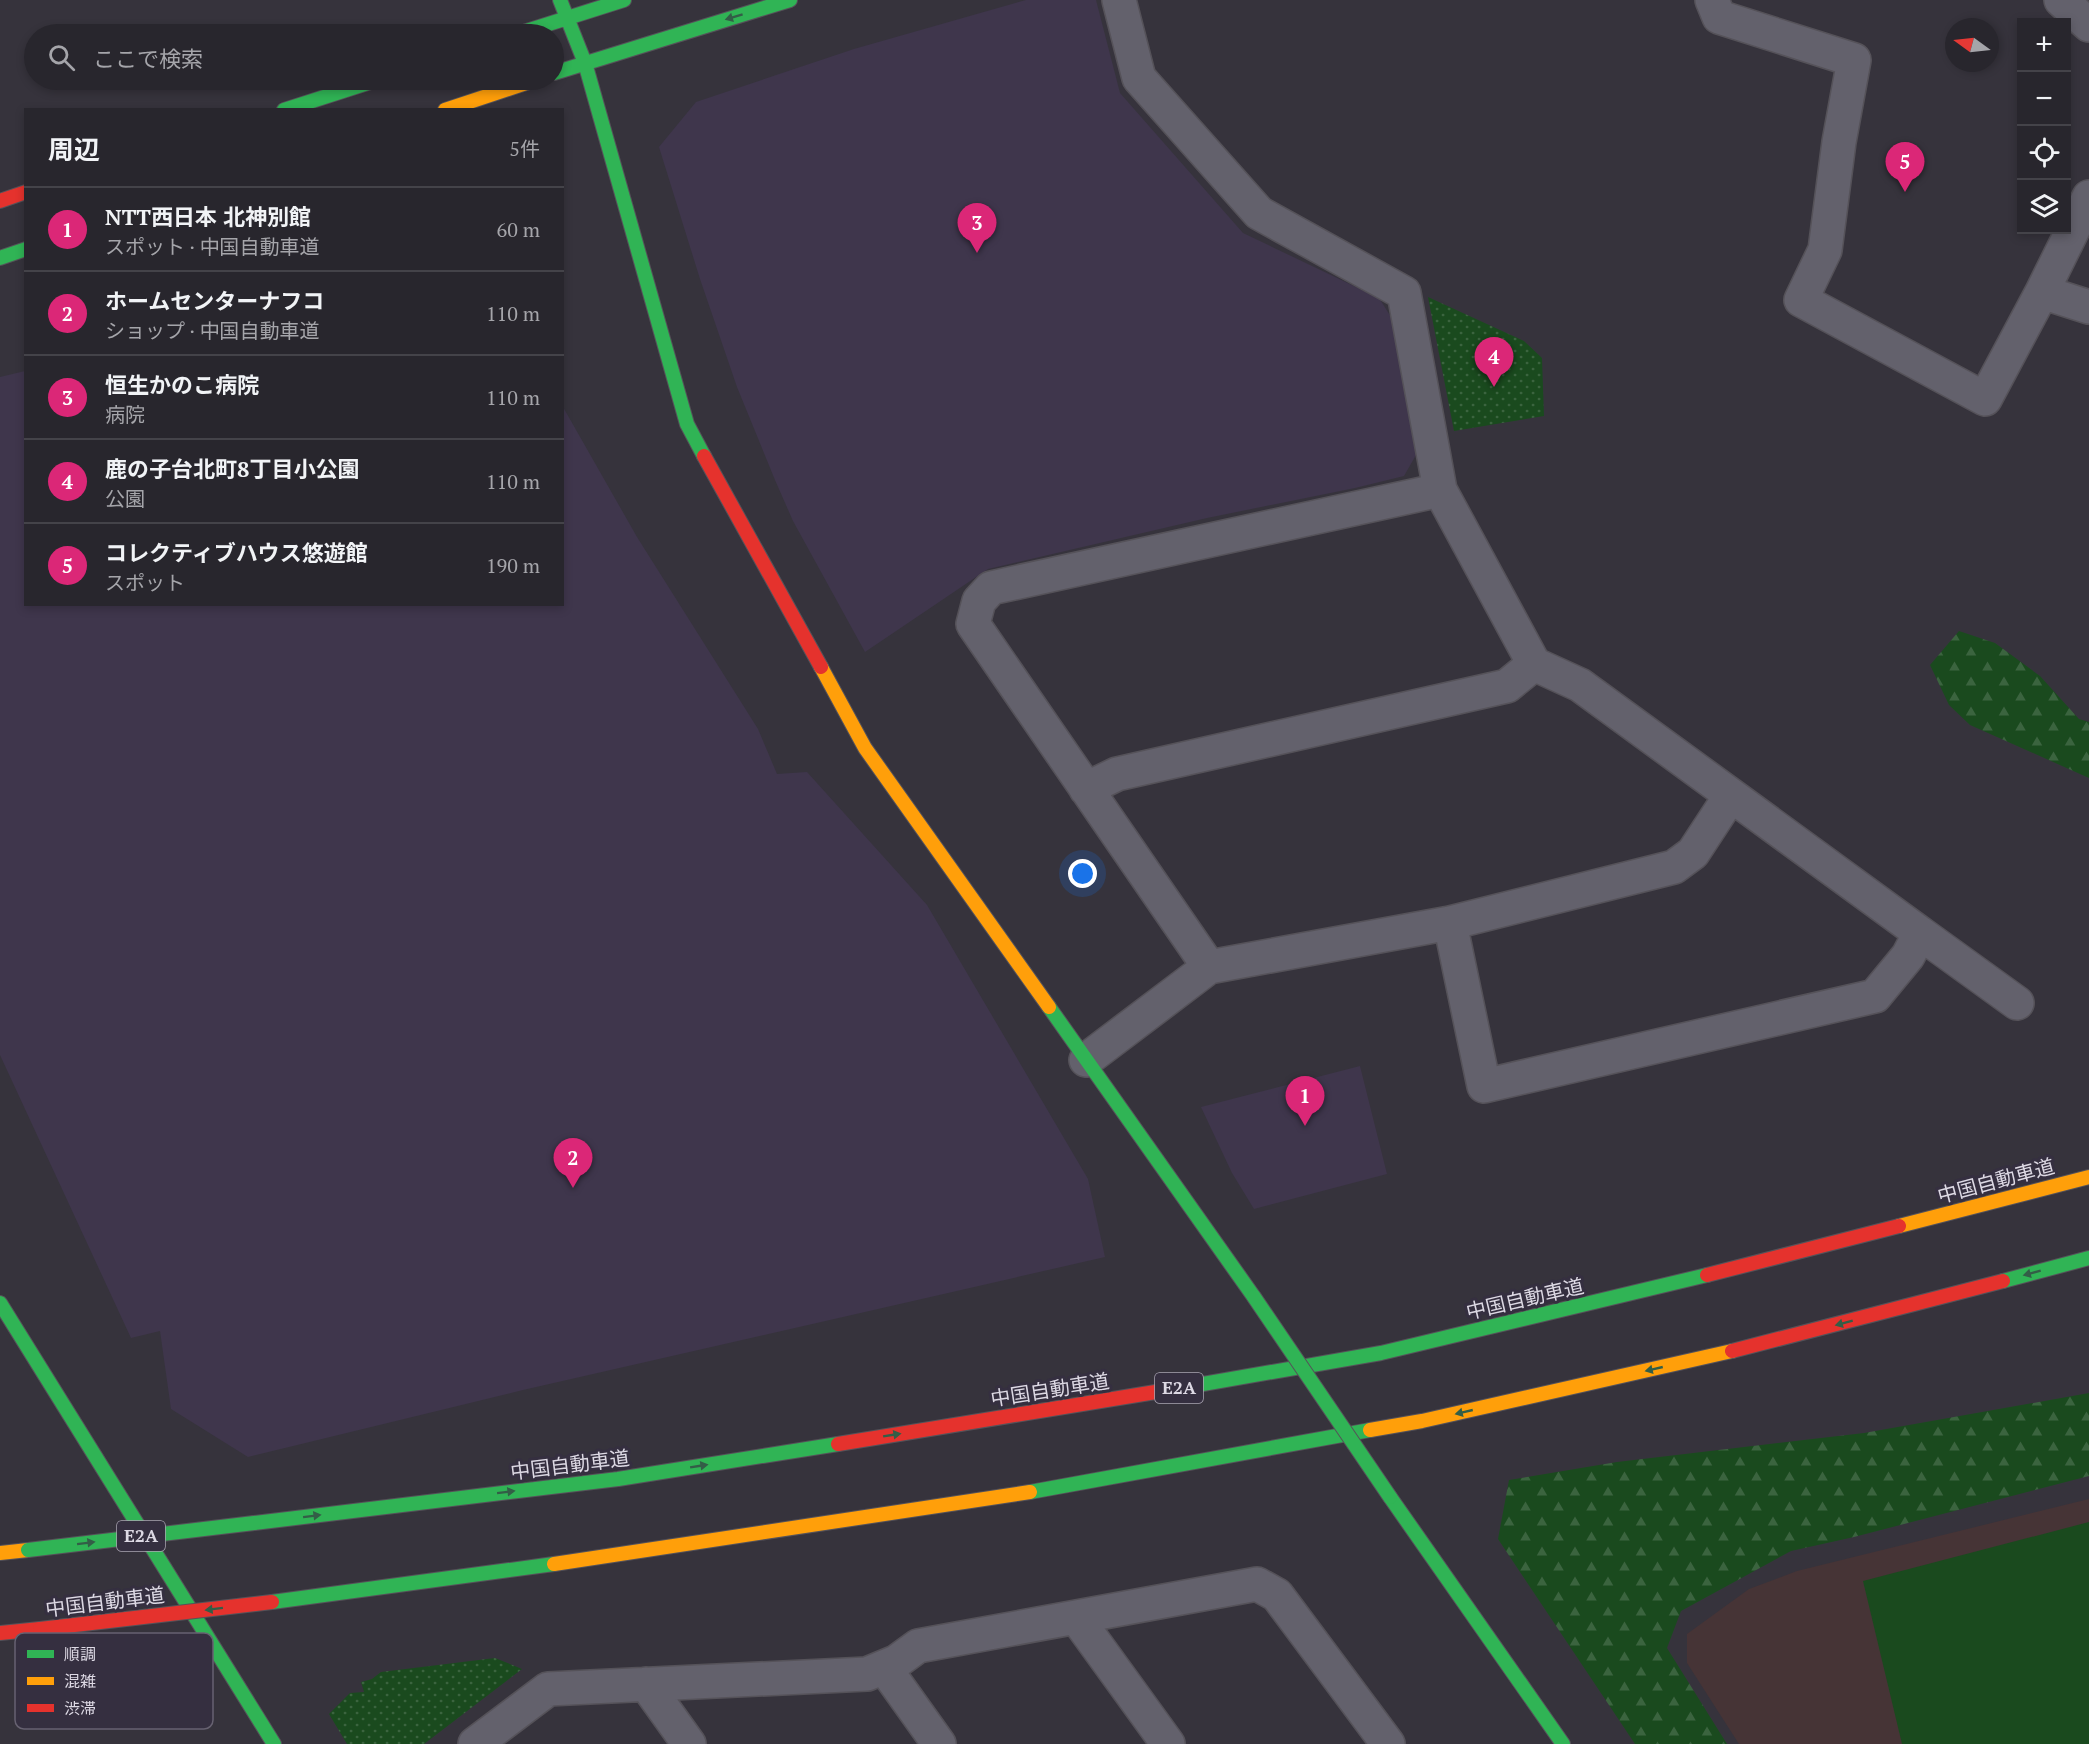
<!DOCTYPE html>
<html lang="ja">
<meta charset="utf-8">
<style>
body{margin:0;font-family:"PT Serif","Noto Sans JP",serif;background:#302e35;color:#f1f3f6}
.controls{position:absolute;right:18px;top:18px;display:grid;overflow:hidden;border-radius:0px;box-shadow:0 3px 9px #0003}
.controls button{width:54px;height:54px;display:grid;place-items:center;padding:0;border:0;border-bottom:2px solid #444349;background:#28262d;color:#f1f3f6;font:30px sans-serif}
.compass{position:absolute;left:1945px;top:18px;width:54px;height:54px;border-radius:50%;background:#28262d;box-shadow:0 3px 9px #0003;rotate:285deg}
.you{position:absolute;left:1083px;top:874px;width:21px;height:21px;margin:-15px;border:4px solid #fff;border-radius:50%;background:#1a73e8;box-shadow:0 0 0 9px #1a73e833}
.badge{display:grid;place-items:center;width:39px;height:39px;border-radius:50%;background:#db2777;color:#fff;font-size:20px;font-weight:700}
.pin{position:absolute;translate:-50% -50px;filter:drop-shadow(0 2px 3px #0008)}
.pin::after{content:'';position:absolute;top:32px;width:21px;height:18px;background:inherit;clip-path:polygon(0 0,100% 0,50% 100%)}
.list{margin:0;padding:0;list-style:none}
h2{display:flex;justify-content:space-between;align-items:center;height:78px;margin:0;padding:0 24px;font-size:26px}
h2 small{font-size:20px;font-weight:400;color:#a5a5aa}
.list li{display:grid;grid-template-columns:39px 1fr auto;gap:18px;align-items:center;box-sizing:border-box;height:84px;padding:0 24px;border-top:2px solid #444349}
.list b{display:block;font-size:22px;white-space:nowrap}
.list p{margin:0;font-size:20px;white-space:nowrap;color:#a5a5aa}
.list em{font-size:20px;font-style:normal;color:#a5a5aa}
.icon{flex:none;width:33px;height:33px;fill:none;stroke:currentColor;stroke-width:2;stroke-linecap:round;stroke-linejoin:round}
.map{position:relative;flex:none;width:2089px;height:1744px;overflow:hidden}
.search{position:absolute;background:#28262d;box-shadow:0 3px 9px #0003;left:24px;top:24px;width:540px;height:66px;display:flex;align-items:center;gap:15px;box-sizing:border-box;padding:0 21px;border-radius:33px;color:#a5a5aa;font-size:22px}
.panel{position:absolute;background:#28262d;box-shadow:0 3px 9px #0003;left:24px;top:108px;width:540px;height:498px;border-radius:0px}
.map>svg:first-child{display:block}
.built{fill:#3f364c}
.education{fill:#463436}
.forest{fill:url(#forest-firs)}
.park{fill:url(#park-dots)}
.pitch{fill:#1a4a1e}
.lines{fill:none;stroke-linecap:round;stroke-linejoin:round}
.street-casing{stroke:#555259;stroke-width:36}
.fast-casing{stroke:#555259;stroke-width:16}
.slow-casing{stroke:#555259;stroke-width:16}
.jam-casing{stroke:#555259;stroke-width:16}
.street{stroke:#63616c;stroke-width:33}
.fast{stroke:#30b455;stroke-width:14}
.slow{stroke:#ff9f0a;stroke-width:14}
.jam{stroke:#e5322d;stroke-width:14}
.fast-bridge-casing{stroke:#555259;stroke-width:16;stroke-linecap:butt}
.jam-bridge-casing{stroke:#555259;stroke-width:16;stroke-linecap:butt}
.fast-bridge{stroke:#30b455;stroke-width:14}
.jam-bridge{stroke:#e5322d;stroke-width:14}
.oneway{fill:#335e47}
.labels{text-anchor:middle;stroke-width:6;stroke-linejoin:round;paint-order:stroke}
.shield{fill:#352f40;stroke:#aba6b3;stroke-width:1.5}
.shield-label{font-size:18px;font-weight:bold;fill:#ddd9e4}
.street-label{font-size:20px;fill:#ddd9e4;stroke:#352f40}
.key{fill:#352f40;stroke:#676271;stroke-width:1.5}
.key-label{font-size:16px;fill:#ddd9e4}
</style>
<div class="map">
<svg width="2089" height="1744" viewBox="0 0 2089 1744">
<defs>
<pattern id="forest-firs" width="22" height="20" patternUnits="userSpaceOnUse" patternTransform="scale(1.5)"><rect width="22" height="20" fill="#1a4a1e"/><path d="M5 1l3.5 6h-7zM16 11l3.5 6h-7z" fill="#3b643f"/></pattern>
<pattern id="park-dots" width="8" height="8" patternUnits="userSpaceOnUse" patternTransform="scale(1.5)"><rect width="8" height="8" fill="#1a4a1e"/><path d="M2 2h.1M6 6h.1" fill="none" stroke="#3b643f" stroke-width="1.8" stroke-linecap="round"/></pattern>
</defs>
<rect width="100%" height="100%" fill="#36333c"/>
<path class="built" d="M 1026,0 L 1096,0 L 1120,93 L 1243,233 L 1379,298 L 1391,317 L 1416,455 L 1404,476 L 1355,488 L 1207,518 L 988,569 L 865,652 L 793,521 L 775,480 L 737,387 L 700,279 L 659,147 L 696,102 L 854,49 Z
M 25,371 L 26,604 L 562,604 L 563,407 L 637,537 L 758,729 L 777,774 L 807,772 L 927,905 L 1088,1179 L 1105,1257 L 523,1390 L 248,1457 L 171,1409 L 160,1331 L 131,1338 L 0,1055 L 0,377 Z
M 1360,1066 L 1387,1174 L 1254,1209 L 1232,1173 L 1201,1107 Z"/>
<path class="education" d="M 2089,1499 L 2089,1744 L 1739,1744 L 1687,1663 L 1687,1634 L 1749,1589 L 1797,1571 Z"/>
<path class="forest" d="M 1959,631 L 1995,643 L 2040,676 L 2079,719 L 2089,722 L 2089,778 L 1970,725 L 1949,705 L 1930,665 Z
M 2089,1393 L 2089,1476 L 1854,1537 L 1791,1551 L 1681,1611 L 1667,1648 L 1727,1744 L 1635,1744 L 1498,1539 L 1509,1480 L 1617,1462 L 1864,1433 Z"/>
<path class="park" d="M 1428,297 L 1524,341 L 1542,358 L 1544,416 L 1454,431 Z
M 495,1658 L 522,1669 L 424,1744 L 347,1744 L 329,1714 L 350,1693 L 364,1692 L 361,1682 L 372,1679 L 381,1672 Z"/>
<path class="pitch" d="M 2089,1522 L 2089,1744 L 1902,1744 L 1863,1581 Z"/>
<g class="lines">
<defs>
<path id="street" d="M 1119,0 L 1139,78 L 1259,213 L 1404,293 L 1440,490 L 1534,664 L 1580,685 L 1920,933 L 1908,956 L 1875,996 L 1484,1086 L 1450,923
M 1712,0 L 1719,17 L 1854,60 L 1839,142 L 1825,250 L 1801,300 L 1985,399 L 2042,292 L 2089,307
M 2061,0 L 2089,25
M 2042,292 L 2089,197
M 1086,789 L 1117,774 L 1507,686 L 1534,664
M 1920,933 L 2017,1003
M 1209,967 L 973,624 L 979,601 L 991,588 L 1440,490
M 1086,1060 L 1209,967 L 1450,923 L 1674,867 L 1693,853 L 1731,795
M 1076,1617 L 1168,1744
M 884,1667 L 939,1744
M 646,1684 L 689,1744
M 475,1744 L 548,1689 L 867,1674 L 896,1662 L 918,1646 L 1257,1584 L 1277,1595 L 1388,1744"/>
<path id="fast" d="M 560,0 L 585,63 L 687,424 L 704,456
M 517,34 L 624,0
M 554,73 L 790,0
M 284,110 L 377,80
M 0,258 L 26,249
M 1049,1007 L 1254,1297
M 2003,1281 L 2089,1258
M 0,1303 L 274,1744
M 1180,1388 L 1381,1353 L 1707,1275
M 1030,1492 L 1370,1430
M 1390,1497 L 1563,1744
M 254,1523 L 618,1479 L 838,1444
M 272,1602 L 554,1564"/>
<path id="slow" d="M 445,110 L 535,80
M 821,667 L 865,748 L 1049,1007
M 1899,1226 L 2089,1177
M 1370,1430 L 1422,1421 L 1732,1351
M 0,1553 L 28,1550
M 554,1564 L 1030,1492"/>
<path id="jam" d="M 0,201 L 26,192
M 704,456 L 821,667
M 1707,1275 L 1899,1226
M 1732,1351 L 2003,1281
M 838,1444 L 1180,1388
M 0,1633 L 40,1629"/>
</defs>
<use href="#street" class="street-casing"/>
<use href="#fast" class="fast-casing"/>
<use href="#slow" class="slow-casing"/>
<use href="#jam" class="jam-casing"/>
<use href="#street" class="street"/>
<use href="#fast" class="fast"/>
<use href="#slow" class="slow"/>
<use href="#jam" class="jam"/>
<defs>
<path id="fast-bridge" d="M 1254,1297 L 1390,1497
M 28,1550 L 254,1523"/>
<path id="jam-bridge" d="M 40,1629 L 272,1602"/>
</defs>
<use href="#fast-bridge" class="fast-bridge-casing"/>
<use href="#jam-bridge" class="jam-bridge-casing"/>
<use href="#fast-bridge" class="fast-bridge"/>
<use href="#jam-bridge" class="jam-bridge"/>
</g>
<defs><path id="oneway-solid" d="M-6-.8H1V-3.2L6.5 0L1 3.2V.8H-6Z" transform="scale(1.5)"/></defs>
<g class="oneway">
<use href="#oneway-solid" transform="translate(734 17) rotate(163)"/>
<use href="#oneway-solid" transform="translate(2032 1273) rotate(165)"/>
<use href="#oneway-solid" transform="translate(1844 1323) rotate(165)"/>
<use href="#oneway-solid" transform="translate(1654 1369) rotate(167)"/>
<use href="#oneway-solid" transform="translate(1464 1412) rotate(167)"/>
<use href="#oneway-solid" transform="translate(892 1435) rotate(-9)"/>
<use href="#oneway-solid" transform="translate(699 1466) rotate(-9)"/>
<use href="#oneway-solid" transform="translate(506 1492) rotate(-7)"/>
<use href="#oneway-solid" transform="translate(312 1516) rotate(-7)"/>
<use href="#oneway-solid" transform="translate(86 1543) rotate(-7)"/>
<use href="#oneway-solid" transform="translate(214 1609) rotate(173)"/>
</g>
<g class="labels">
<g class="shield">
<rect x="1155" y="1373" width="48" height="30" rx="4.5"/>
<rect x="117" y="1521" width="48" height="30" rx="4.5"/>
</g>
<g class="shield-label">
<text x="1179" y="1394">E2A</text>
<text x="141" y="1542">E2A</text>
</g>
<g class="street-label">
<text transform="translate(1996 1181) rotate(-15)" y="7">中国自動車道</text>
<text transform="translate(1525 1299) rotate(-13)" y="7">中国自動車道</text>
<text transform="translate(1050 1390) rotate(-9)" y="7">中国自動車道</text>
<text transform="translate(570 1465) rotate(-7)" y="7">中国自動車道</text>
<text transform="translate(105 1602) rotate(-7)" y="7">中国自動車道</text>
</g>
</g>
<rect x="15" y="1633" width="198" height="96" rx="9" class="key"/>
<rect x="27" y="1650" width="27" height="8" fill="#30b455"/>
<rect x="27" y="1677" width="27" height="8" fill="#ff9f0a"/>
<rect x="27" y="1704" width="27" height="8" fill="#e5322d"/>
<g class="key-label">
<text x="64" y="1660">順調</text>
<text x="64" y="1687">混雑</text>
<text x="64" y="1714">渋滞</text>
</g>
</svg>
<div class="controls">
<button>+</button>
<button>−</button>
<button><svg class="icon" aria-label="locate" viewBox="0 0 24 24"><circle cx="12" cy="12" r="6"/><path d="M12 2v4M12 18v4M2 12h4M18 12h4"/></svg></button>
<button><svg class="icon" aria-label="layers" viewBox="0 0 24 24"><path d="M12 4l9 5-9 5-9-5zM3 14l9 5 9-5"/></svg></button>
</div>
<svg class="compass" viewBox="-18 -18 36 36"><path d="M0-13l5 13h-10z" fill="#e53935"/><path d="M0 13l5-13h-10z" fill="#a5a5aa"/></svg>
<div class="you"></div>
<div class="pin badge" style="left:1305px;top:1126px">1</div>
<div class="pin badge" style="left:573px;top:1188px">2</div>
<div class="pin badge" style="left:977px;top:253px">3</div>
<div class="pin badge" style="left:1494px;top:387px">4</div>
<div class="pin badge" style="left:1905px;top:192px">5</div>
<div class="search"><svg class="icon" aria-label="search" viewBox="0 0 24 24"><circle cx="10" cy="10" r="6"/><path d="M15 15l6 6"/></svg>ここで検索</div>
<section class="panel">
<h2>周辺<small>5件</small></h2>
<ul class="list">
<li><span class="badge">1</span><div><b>NTT西日本 北神別館</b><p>スポット · 中国自動車道</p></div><em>60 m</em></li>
<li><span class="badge">2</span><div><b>ホームセンターナフコ</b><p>ショップ · 中国自動車道</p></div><em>110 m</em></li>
<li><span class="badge">3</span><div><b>恒生かのこ病院</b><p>病院</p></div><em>110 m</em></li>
<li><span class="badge">4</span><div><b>鹿の子台北町8丁目小公園</b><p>公園</p></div><em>110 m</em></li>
<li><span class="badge">5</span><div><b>コレクティブハウス悠遊館</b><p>スポット</p></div><em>190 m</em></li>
</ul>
</section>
</div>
